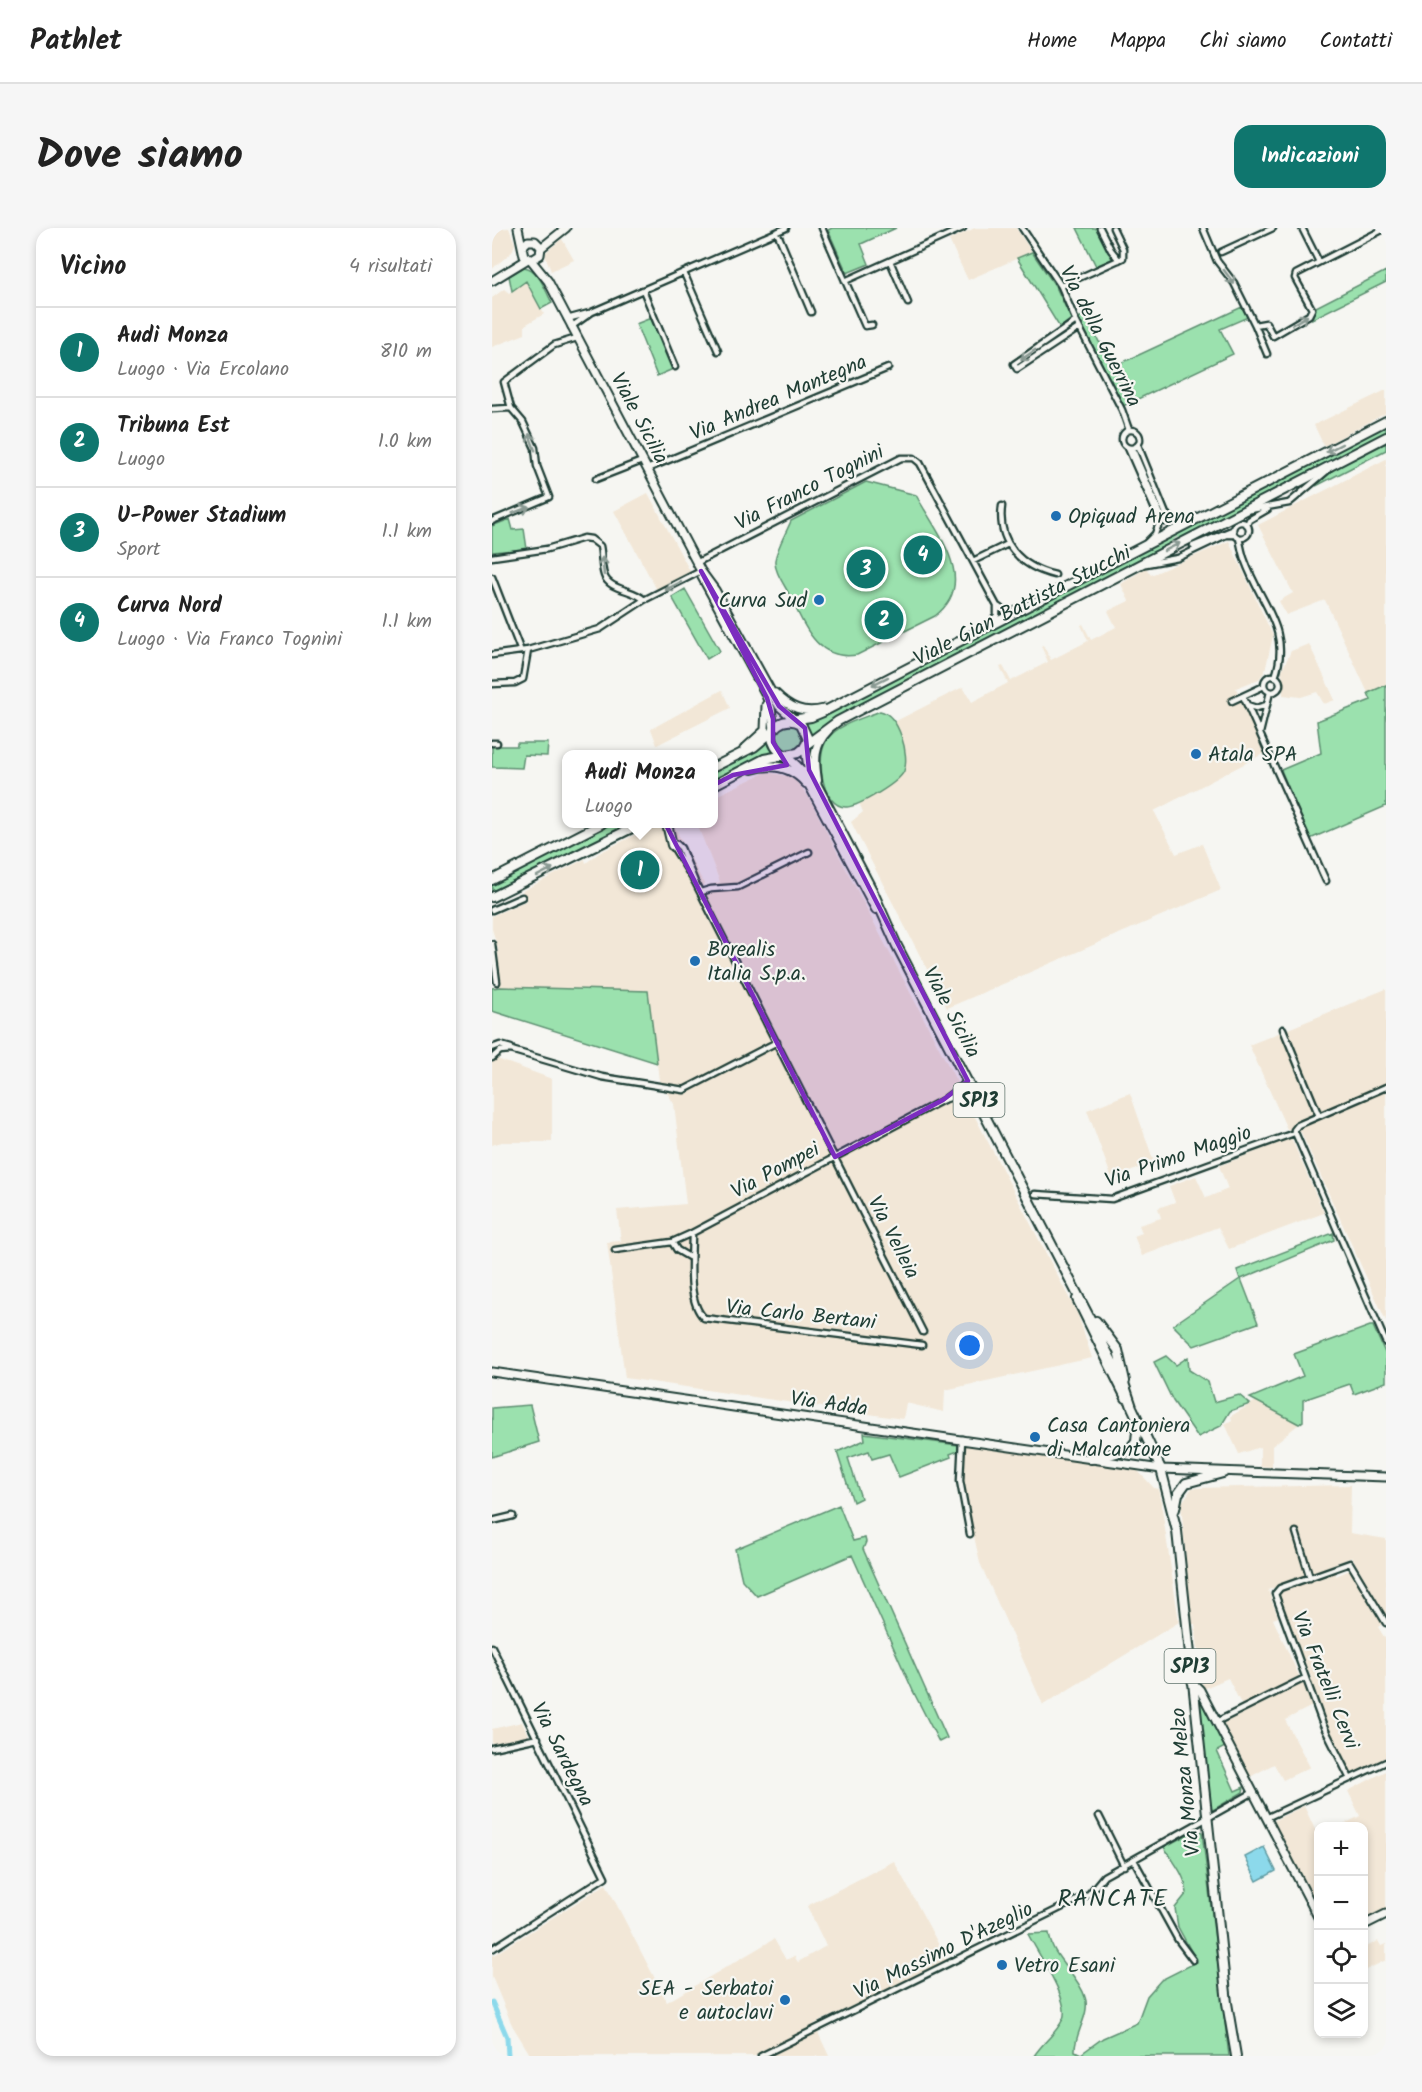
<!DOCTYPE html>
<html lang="it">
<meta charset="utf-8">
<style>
body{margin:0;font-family:Kalam,sans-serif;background:#f6f6f6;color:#222}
.controls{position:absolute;right:18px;bottom:18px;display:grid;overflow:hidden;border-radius:12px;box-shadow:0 3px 9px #0003}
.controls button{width:54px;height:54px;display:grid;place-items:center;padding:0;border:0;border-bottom:2px solid #e0e0e0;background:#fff;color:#222;font:30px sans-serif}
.you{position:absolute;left:478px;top:1118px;width:21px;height:21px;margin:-15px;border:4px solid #fff;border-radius:50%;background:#1a73e8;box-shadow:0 0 0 9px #1a73e833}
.badge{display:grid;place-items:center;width:39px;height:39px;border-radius:50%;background:#0f766e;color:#fff;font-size:20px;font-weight:700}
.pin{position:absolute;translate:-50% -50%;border:3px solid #fff;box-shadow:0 2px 6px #0006}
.popup{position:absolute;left:70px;top:522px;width:156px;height:78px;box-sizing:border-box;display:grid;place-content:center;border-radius:12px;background:#fff;filter:drop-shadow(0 2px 4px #0005);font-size:20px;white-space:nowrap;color:#767676}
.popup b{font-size:22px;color:#222}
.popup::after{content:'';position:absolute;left:50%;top:100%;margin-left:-12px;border:12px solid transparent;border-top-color:#fff}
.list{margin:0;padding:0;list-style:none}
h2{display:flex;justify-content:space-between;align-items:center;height:78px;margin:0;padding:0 24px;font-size:26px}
h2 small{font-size:20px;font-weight:400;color:#767676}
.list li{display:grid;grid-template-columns:39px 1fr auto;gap:18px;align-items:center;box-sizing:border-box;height:90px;padding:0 24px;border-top:2px solid #e0e0e0}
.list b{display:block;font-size:22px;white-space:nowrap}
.list p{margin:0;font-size:20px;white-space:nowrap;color:#767676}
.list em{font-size:20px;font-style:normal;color:#767676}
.icon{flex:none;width:33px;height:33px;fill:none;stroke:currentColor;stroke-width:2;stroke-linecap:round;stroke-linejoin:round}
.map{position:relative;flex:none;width:894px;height:1828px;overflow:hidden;border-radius:18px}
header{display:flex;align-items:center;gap:36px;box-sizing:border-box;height:84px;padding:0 30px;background:#fff;border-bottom:2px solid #e0e0e0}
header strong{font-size:28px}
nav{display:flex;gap:33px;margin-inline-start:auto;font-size:21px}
.intro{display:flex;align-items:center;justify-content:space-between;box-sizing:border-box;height:144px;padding:0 36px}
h1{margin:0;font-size:42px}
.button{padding:15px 27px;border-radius:18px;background:#0f766e;color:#fff;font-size:21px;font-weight:700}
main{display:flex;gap:36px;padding:0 36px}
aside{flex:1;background:#fff;border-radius:18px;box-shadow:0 3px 9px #0003}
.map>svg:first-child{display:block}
.built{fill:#f2e7d7}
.green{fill:#9be1ae;stroke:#5d8f71;stroke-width:1.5}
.water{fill:#8cd9eb;stroke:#609ba2;stroke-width:1.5}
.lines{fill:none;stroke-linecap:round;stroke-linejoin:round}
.canal{stroke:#8cd9eb;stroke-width:5}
.street-tunnel{stroke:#cbd1cc;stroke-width:4.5;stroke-dasharray:4.5 2;stroke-linecap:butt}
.street-casing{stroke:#1f3d34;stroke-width:9}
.secondary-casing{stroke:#1f3d34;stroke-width:11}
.primary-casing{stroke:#1f3d34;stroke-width:12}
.street{stroke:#f6f6f2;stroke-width:4.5}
.secondary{stroke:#f6f6f2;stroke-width:7}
.primary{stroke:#f6f6f2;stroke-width:8}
.oneway{stroke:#8a9a93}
.marked{fill:#7b2cbf;fill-opacity:0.2;stroke:#7b2cbf;stroke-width:4.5;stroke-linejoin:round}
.poi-dot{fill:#1f6fb2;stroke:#f6f6f2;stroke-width:2}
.labels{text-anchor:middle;stroke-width:4.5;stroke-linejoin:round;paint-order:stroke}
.shield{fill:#f6f6f2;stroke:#60746d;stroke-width:1.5}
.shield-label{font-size:20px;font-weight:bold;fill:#1f3d34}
.street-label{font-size:21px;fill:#1f3d34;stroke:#f6f6f2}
.poi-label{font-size:21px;fill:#1f3d34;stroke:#f6f6f2;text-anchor:start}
.quarter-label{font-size:24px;letter-spacing:1.5px;fill:#1f3d34;stroke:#f6f6f2}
</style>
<header>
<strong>Pathlet</strong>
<nav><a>Home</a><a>Mappa</a><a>Chi siamo</a><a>Contatti</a></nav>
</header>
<div class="intro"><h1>Dove siamo</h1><a class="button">Indicazioni</a></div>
<main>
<aside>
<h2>Vicino<small>4 risultati</small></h2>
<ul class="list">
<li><span class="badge">1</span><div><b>Audi Monza</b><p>Luogo · Via Ercolano</p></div><em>810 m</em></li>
<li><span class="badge">2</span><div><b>Tribuna Est</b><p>Luogo</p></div><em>1.0 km</em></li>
<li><span class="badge">3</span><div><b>U-Power Stadium</b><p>Sport</p></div><em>1.1 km</em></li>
<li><span class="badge">4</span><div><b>Curva Nord</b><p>Luogo · Via Franco Tognini</p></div><em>1.1 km</em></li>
</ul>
</aside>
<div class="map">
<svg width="894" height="1828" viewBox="0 0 894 1828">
<rect width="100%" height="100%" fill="#f6f6f2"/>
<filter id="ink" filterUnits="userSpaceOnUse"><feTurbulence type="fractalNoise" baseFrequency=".0167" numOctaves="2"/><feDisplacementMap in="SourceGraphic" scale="12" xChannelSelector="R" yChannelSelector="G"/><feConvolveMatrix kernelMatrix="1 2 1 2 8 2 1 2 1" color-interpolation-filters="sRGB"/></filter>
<g filter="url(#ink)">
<path class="built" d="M 17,0 L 23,16 L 20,24 L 0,41 L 0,1 Z
M 483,0 L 524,0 L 540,24 L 476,52 L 457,12 Z
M 70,11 L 82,32 L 59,43 L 54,30 L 54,24 Z
M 34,53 L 52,86 L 33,97 L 33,106 L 0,119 L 0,70 L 12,61 L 17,65 Z
M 894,162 L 894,185 L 832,218 L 822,197 Z
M 894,231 L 894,457 L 876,465 L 833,372 L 794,387 L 787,373 L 801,365 L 766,297 Z
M 156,265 L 199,345 L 165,362 L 122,283 Z
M 737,313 L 781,408 L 773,443 L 767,451 L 744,460 L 773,525 L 662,583 L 684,626 L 710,616 L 729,662 L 455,780 L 359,594 L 371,584 L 367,575 L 396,559 L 411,544 L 414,532 L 402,494 L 471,459 L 480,474 L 516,455 L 508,439 L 511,438 L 519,453 L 556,434 L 549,418 L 551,417 L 559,432 L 596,413 L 589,397 L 591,396 L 599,412 L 624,399 L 616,383 L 637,373 L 629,356 L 654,340 L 659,347 Z
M 817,416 L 843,472 L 832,476 L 825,464 L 809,469 L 791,467 L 790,442 L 799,423 Z
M 230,462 L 238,480 L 165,517 L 159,501 Z
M 274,544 L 295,548 L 304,553 L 316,568 L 586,1087 L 600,1130 L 453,1162 L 452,1184 L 414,1175 L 411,1191 L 133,1150 L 115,1014 L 129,1013 L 125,982 L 194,976 L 182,876 L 167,852 L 156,763 L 8,759 L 6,721 L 0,701 L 0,688 L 34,673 L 30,663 L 93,631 L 94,635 L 107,625 L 165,596 L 181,596 L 212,656 L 206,662 L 228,654 L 205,596 L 222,596 L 222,569 Z
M 894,761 L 894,1093 L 809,904 L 795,901 L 757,817 Z
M 0,829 L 60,851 L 60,914 L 10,914 L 0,917 Z
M 638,865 L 662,934 L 620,951 L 595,882 Z
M 799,910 L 832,985 L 737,1021 L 726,999 L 650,1028 L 642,1008 L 650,1005 L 647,997 L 669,990 L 666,980 L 683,974 L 677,958 L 704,948 L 714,970 L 736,961 L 727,938 Z
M 764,1173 L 807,1196 L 780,1218 L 780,1239 L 768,1238 L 768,1219 L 747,1226 L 733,1196 L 740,1192 L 739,1188 Z
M 472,1217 L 645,1242 L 662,1260 L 667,1261 L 687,1394 L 551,1477 L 488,1335 L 470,1255 Z
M 859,1257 L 858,1305 L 894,1311 L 894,1388 L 860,1329 L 776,1362 L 786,1389 L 781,1391 L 807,1448 L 750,1478 L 736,1450 L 711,1461 L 703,1396 L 700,1396 L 689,1276 L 700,1260 Z
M 858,1342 L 890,1396 L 886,1399 L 894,1412 L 894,1529 L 864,1546 L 857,1543 L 838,1506 L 817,1453 L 820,1451 L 802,1415 L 786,1371 L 790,1363 L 842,1343 L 844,1348 Z
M 811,1455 L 820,1478 L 793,1492 L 818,1539 L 791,1552 L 782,1536 L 756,1550 L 730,1496 Z
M 30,1494 L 37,1509 L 0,1518 L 0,1501 Z
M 894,1543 L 894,1683 L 872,1694 L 872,1598 L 848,1598 L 868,1588 L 856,1563 Z
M 812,1578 L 826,1608 L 826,1684 L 781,1593 Z
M 402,1633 L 456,1734 L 322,1796 L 337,1828 L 39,1828 L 20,1797 L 0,1749 L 0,1728 L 114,1656 L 175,1774 L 282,1711 L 294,1732 L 302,1728 L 306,1734 L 334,1718 L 315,1678 Z
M 886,1713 L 889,1718 L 894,1716 L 894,1732 L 872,1743 L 872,1720 Z"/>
<path class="green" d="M 340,0 L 404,0 L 369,16 L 377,36 L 355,45 L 336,2 Z
M 585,0 L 605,0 L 620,31 L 604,38 Z
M 540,24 L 564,59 L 579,91 L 568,100 L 525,30 Z
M 32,39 C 47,41 53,62 60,75 L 49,81 L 34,53 L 20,63 L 17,48 Z
M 894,43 L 894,54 L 820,91 L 822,80 Z
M 750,79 L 756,89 L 728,101 L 741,126 L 631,178 L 586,90 L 594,86 L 607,114 L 614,117 L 623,138 Z
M 159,90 L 181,141 L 165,148 L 144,96 Z
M 894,197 L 894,205 L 348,489 L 319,507 L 313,493 L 347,479 Z
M 894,215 L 894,222 L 824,258 L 842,241 Z
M 374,254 L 424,267 C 444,304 488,354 443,388 L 365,427 C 324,434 312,396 297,366 C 292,356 282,343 283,332 C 285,320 294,305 299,293 Z
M 18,291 L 21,302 L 32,301 L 35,321 L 0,324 L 0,298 Z
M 193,361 L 228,423 L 215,431 L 180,369 Z
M 894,457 L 894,578 L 818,611 L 789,542 L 829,525 L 825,493 L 879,472 L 876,465 Z
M 388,483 C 407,487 418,527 412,543 C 407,555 367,578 355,579 C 330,581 322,528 336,510 C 347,496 372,490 388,483 Z
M284 509a13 13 0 1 1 26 0a13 13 0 1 1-26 0Z
M 277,511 L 285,525 L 222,554 L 222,543 L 260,524 Z
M 25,515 L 56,515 L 55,528 L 32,527 L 30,540 L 0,539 L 0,518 L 25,518 Z
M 120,596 L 142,596 L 0,666 L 0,655 Z
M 8,759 L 156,763 L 165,835 L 0,783 L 0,760 Z
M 841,1005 L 842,1012 L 749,1051 L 766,1095 L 702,1118 L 681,1097 L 748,1051 L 745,1042 Z
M 878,1098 L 881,1098 L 894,1127 L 894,1154 L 862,1166 L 858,1156 L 811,1172 L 811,1193 L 807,1196 L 758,1170 L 811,1148 L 802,1126 Z
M 674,1128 L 684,1137 L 696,1129 L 697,1142 L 716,1154 L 722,1174 L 747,1167 L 758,1176 L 738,1183 L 729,1198 L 706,1209 L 681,1173 L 662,1134 Z
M 38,1177 L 47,1214 L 0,1229 L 0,1180 Z
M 372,1205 L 466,1217 L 466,1223 L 458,1226 L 459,1229 L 407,1249 L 397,1226 L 380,1231 L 377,1223 L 356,1230 L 369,1270 L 361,1274 L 345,1224 L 373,1212 Z
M 347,1277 L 361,1313 L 373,1310 L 374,1314 L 371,1321 L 455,1510 L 447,1514 L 421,1463 L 360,1327 L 265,1368 L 250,1352 L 243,1321 Z
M 707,1469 L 733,1519 L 725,1523 L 743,1563 L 752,1559 L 751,1564 L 721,1582 L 717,1579 L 704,1470 Z
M 704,1602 L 710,1604 L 737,1828 L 542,1828 C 551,1814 564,1806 571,1791 C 579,1773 545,1724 536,1706 L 557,1705 C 559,1729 586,1746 593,1769 C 599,1786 582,1806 583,1823 L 589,1826 L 611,1810 L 645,1795 L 655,1768 L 669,1752 L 705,1734 L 686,1699 L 683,1680 L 695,1665 C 693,1646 682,1635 672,1619 Z"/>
<path class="water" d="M 772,1619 L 784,1643 L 765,1653 L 753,1629 Z"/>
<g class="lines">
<path class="canal" d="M 0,1774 L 15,1809 L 16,1828"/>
<path class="street-tunnel" d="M 672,294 C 679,305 686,319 701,318"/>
<defs>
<path id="street" d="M 330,0 L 373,98 L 380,97
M 530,0 L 569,58 L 584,93 L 630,182 L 637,202
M 608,0 L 619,22 L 627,32
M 711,0 L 725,33 L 742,55 L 763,97 L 775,126
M 810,0 L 827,34
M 285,4 L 319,84
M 729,24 L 781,0
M 398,33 L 416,75
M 192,45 L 226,123
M 353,53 L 471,0
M 569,58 L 631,30 L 631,21 L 621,0
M 151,62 L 183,139
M 75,91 L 97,85
M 584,93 L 522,136 L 525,141 L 587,100
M 763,97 L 774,95 L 781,108 L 817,87 L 820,81 L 803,50 L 804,46 L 894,0
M 79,99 L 100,84 L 294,0
M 0,181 L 19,180
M630 211a9 9 0 1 1 18 0a9 9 0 1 1-18 0Z
M 646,217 L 674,286 L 684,293 L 694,294
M 636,220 L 668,293 L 663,306 L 655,314
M 640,220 L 672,294
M 155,241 L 396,140
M 104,251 L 150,233
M 510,278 C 505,315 529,339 563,347
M 758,282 L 797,275 L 836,242
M 0,293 L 57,269 L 45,238 L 43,220 L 31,194 L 19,180 L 12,154 L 62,117 L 85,110
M741 302a8 8 0 1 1 16 0a8 8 0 1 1-16 0Z
M 755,297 L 757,292 L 776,281
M 747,310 C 749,318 750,326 753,333 C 768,375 800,402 783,449
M 701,318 L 740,302
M 0,329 L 55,321 L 92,310 L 99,311 L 108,318 C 110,327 109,338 112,347 C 117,363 143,361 152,372
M 481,333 L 516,316
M 204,335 L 409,230 L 422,230 L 428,235 L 505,378 L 505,387 L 497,397
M 654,336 L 686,330 L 734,307 L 742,307
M 0,349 L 28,421
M 505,378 L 513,383 L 522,383
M 0,427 L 36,422 L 108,401 L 152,372 L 209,343
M772 456a8 8 0 1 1 16 0a8 8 0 1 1-16 0Z
M 0,456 L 23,455 L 31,451 L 36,422
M 751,468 L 834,653
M 740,473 L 772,458
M 755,477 L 764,480 L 775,477
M 768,505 L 778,464
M 0,515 L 5,515
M 185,616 L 189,620 L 203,654 L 180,617 Z
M 203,654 L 431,1104
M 209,664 L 219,661 L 246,659 L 317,624
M 0,682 L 30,669
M 0,716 L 5,754
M 791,801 L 827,888
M 0,820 L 8,817 L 19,820
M 0,830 L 8,823 L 19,822 L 110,849 L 192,862 L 285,814
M 476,853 L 451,872 L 482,862
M 894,859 L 806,897 L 802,902 L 894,1115
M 543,966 L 620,971 L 802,905
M 200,1005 C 200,1028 194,1073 212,1090 L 430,1117
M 180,1014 L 185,1022 L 197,1029
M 123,1022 L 180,1014 L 200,1005 L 451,872
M 470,1211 L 468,1253 L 478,1306
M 0,1293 L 21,1288
M 804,1304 L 818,1350
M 0,1419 L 113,1649 L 0,1721
M 724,1494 L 813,1450
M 0,1520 L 46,1510
M 858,1551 L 831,1497 L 783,1366 L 788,1360 L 858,1335 L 894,1395
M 607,1588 L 632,1638
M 774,1590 L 894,1534
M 642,1632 L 686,1712 L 701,1732
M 269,1828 L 597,1666 L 612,1648 L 760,1565"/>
<path id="secondary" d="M 26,0 L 32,28 L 40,32 L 48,27 L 49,19 L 43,13 L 36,13 L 31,18
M 49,20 L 74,0
M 39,32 L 56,53 L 209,343 L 223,362 L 287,478 L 303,492
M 0,53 L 36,31
M 210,349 L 272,463 L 279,480 L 282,501
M 283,465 C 298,480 311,486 332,481
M 252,521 L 273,502 L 274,477
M 0,1144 L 669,1241 L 894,1249
M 700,1454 L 708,1462 L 826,1689
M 872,1697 L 894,1686"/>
<path id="primary" d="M 299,492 L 319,489 L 331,484 L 894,193
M 315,516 L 346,493 L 894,209
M 313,518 L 317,542 L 380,662 L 405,718 L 633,1158 L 640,1179 L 669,1241 L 685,1303 L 735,1775 L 744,1828
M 222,539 L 262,519 L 280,504
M 260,541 C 281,535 299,538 314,555
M 325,552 C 322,533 321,517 336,502
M 222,557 L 272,531 L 306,525 L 313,519 L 316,511 L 309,496 C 294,486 272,500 283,518 C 288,527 303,533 311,545 L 384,681
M 175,596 L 180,617
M 0,652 L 109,596
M 0,669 L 148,596
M 585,1071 L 634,1170
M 604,1093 L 626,1122 L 633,1153
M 599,1231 L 637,1222 L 644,1213 L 646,1193
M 683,1281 L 686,1266 L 694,1255 L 731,1245"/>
</defs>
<use href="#street" class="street-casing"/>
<use href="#secondary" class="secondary-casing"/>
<use href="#primary" class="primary-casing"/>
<use href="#street" class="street"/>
<use href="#secondary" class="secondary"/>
<use href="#primary" class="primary"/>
</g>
<defs><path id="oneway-shaft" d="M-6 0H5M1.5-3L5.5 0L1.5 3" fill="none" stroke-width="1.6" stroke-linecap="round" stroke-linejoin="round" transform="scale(1.5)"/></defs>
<g class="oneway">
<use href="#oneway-shaft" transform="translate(737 49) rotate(54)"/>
<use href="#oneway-shaft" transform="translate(808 92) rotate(-30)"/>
<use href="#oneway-shaft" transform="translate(536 127) rotate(145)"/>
<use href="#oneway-shaft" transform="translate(40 214) rotate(-110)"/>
<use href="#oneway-shaft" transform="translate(842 220) rotate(153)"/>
<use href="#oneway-shaft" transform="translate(29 282) rotate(-21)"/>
<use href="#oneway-shaft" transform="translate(680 319) rotate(-27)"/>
<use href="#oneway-shaft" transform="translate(111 338) rotate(-96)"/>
<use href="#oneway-shaft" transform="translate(181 358) rotate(153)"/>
<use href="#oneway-shaft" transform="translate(388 453) rotate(153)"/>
<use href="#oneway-shaft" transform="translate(53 644) rotate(-27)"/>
</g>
</g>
<path class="marked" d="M 209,343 L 287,478 L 313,500 L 317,542 L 476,853 L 451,872 L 343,929 L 171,591 L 164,587 L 241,547 L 295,537 L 281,514 L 281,491 L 275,470 Z"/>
<g class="poi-dot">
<circle cx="564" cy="288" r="6"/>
<circle cx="327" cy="372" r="6"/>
<circle cx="704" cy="526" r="6"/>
<circle cx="203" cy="733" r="6"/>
<circle cx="543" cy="1209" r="6"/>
<circle cx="510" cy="1737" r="6"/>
<circle cx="293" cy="1772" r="6"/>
</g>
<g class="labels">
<g class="shield">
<rect x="461.5" y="855" width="51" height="34" rx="4.5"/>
<rect x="672.5" y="1421" width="51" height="34" rx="4.5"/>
</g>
<g class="shield-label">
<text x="487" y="879">SP13</text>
<text x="698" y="1445">SP13</text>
</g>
<g class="street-label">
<text transform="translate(609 108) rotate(63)" y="7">Via della Guerrina</text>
<text transform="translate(286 169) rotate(-23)" y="7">Via Andrea Mantegna</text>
<text transform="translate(148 190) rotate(62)" y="7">Viale Sicilia</text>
<text transform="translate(317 259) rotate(-27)" y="7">Via Franco Tognini</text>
<text transform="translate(530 377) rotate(-27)" y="7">Viale Gian Battista Stucchi</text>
<text transform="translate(460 784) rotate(62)" y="7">Viale Sicilia</text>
<text transform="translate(686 928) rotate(-19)" y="7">Via Primo Maggio</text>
<text transform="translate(283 942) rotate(-28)" y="7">Via Pompei</text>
<text transform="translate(402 1009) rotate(63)" y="7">Via Velleia</text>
<text transform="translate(309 1086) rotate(6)" y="7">Via Carlo Bertani</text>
<text transform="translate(337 1175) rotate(8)" y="7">Via Adda</text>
<text transform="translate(834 1452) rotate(68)" y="7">Via Fratelli Cervi</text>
<text transform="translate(71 1526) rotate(63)" y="7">Via Sardegna</text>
<text transform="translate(693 1554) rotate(-96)" y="7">Via Monza Melzo</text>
<text transform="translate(451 1722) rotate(-26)" y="7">Via Massimo D'Azeglio</text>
</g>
<g class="poi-label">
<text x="576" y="295">Opiquad Arena</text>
<text x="315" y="379" text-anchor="end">Curva Sud</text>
<text x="716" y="533">Atala SPA</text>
<text x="215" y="728">Borealis<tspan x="215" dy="24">Italia S.p.a.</tspan></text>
<text x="555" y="1204">Casa Cantoniera<tspan x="555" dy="24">di Malcantone</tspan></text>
<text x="522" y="1744">Vetro Esani</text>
<text x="281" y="1767" text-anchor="end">SEA - Serbatoi<tspan x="281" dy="24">e autoclavi</tspan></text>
</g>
<g class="quarter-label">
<text x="621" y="1678">RANCATE</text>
</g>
</g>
</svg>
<div class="controls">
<button>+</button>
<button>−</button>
<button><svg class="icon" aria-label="locate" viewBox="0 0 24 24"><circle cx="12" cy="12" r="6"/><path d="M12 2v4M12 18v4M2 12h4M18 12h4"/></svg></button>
<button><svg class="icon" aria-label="layers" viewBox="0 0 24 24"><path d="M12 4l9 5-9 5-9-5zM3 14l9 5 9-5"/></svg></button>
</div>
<div class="you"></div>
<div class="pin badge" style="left:148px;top:642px">1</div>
<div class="popup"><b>Audi Monza</b>Luogo</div>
<div class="pin badge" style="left:392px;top:392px">2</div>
<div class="pin badge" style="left:374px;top:341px">3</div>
<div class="pin badge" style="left:431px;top:327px">4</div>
</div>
</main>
